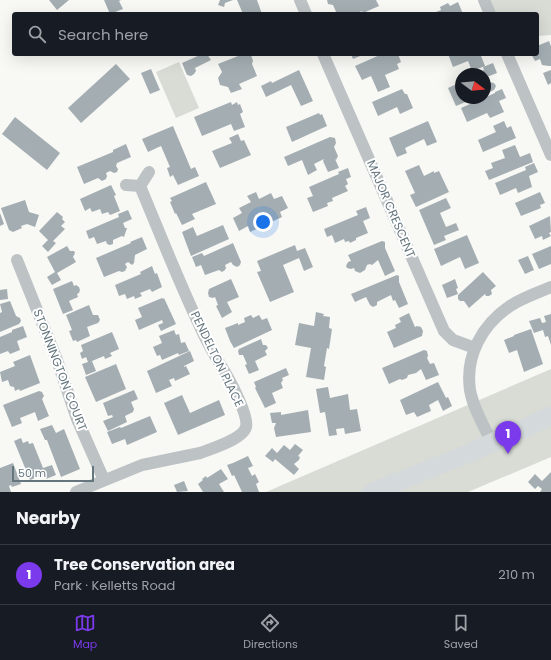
<!DOCTYPE html>
<meta charset="utf-8">
<style>
body{margin:0;font-family:Poppins,sans-serif;background:#242831;color:#f1f3f6}
.compass{position:absolute;left:455px;top:68px;width:36px;height:36px;border-radius:50%;background:#171b24;box-shadow:0 4px 16px #0002;rotate:106deg}
.scale{position:absolute;left:12px;bottom:10px;width:82px;box-sizing:border-box;padding-left:4px;border:2px solid #65767e;border-top:0;font-size:11px;line-height:14px;white-space:nowrap;color:#65767e;-webkit-text-stroke:3px #fff;paint-order:stroke}
.you{position:absolute;left:263px;top:222px;width:14px;height:14px;margin:-10px;border:3px solid #fff;border-radius:50%;background:#1a73e8;box-shadow:0 0 0 6px #1a73e833}
.badge{display:grid;place-items:center;width:26px;height:26px;border-radius:50%;background:#7c3aed;color:#fff;font-size:13px;font-weight:700}
.pin{position:absolute;translate:-50% -33px;filter:drop-shadow(0 1px 2px #0008)}
.pin::after{content:'';position:absolute;top:21px;width:14px;height:12px;background:inherit;clip-path:polygon(0 0,100% 0,50% 100%)}
.list{margin:0;padding:0;list-style:none}
h2{display:flex;justify-content:space-between;align-items:center;height:52px;margin:0;padding:0 16px;font-size:17px}
h2 small{font-size:13px;font-weight:400;color:#9ea1a6}
.list li{display:grid;grid-template-columns:26px 1fr auto;gap:12px;align-items:center;box-sizing:border-box;height:60px;padding:0 16px;border-top:1px solid #363941}
.list b{display:block;font-size:15px;white-space:nowrap}
.list p{margin:0;font-size:13px;white-space:nowrap;color:#9ea1a6}
.list em{font-size:13px;font-style:normal;color:#9ea1a6}
.icon{flex:none;width:22px;height:22px;fill:none;stroke:currentColor;stroke-width:2;stroke-linecap:round;stroke-linejoin:round}
.map{position:relative;flex:none;width:551px;height:492px;overflow:hidden}
.search{position:absolute;background:#171b24;box-shadow:0 4px 16px #0002;left:12px;right:12px;top:12px;height:44px;display:flex;align-items:center;gap:10px;box-sizing:border-box;padding:0 14px;border-radius:4px;color:#9ea1a6;font-size:15px}
.sheet{height:112px;background:#171b24}
nav{display:flex;justify-content:space-around;align-items:center;box-sizing:border-box;height:56px;border-top:1px solid #363941;background:#171b24;font-size:11px;color:#9ea1a6}
nav a{display:grid;justify-items:center;gap:2px}
nav .on{color:#7c3aed}
.map>svg:first-child{display:block}
.green{fill:#d8dcd5}
.building{fill:#a4aeb2}
.lines{fill:none;stroke-linecap:round;stroke-linejoin:round}
.minor{stroke:#bdc2c5;stroke-width:12}
.primary{stroke:#d4d9db;stroke-width:19}
.labels{text-anchor:middle;stroke-width:4;stroke-linejoin:round;paint-order:stroke}
.street-label{font-size:12px;fill:#65767e;stroke:#fff}
</style>
<div class="map">
<svg width="551" height="492" viewBox="0 0 551 492">
<rect width="100%" height="100%" fill="#f8f8f5"/>
<path class="green" d="M 484,0 L 551,0 L 551,35 L 537,36 L 537,14 L 490,14 Z
M 179,62 L 199,108 L 176,118 L 156,72 Z
M 551,369 L 551,457 L 468,492 L 266,492 Z"/>
<path class="building" d="M 49,0 L 69,0 L 57,10 Z
M 104,0 L 121,0 L 119,1 L 123,9 L 110,14 Z
M 220,0 L 233,0 L 225,3 L 224,7 L 218,5 Z
M 237,0 L 257,0 L 262,14 L 243,14 Z
M 327,0 L 376,0 L 379,6 L 363,13 L 362,11 L 355,14 L 337,14 L 333,5 L 328,4 Z
M 458,2 L 463,14 L 431,14 L 441,10 L 440,7 L 448,3 L 450,6 Z
M 549,41 L 551,46 L 551,66 L 549,66 L 542,65 L 540,59 L 535,61 L 531,54 L 537,54 L 537,46 Z
M 200,54 L 207,54 L 211,60 L 195,68 L 196,71 L 194,74 L 191,76 L 187,75 L 182,63 L 200,55 Z
M 243,54 L 251,55 L 253,61 L 252,64 L 257,76 L 239,84 L 242,89 L 231,93 L 228,87 L 220,85 L 218,78 L 222,72 L 218,64 Z
M 351,54 L 365,54 L 353,59 Z
M 382,54 L 398,54 L 401,62 L 397,64 L 399,69 L 385,75 L 390,87 L 378,92 L 371,76 L 362,80 L 355,66 Z
M 448,54 L 485,54 L 481,56 L 485,66 L 472,71 L 468,61 L 453,67 Z
M 493,63 L 497,73 L 487,77 L 489,82 L 494,83 L 496,86 L 494,90 L 485,94 L 485,74 L 474,74 L 484,70 L 483,67 Z
M 116,64 L 130,79 L 81,123 L 68,108 Z
M 151,69 L 160,90 L 150,94 L 141,73 Z
M 299,70 L 313,101 L 301,106 L 291,85 L 266,97 L 261,86 L 271,81 L 272,83 Z
M 551,70 L 551,83 L 548,85 L 543,73 Z
M 461,82 L 461,98 L 475,98 L 456,106 L 448,88 Z
M 402,89 L 405,94 L 407,94 L 413,108 L 400,114 L 397,107 L 378,116 L 372,102 Z
M 502,89 L 506,98 L 499,101 L 504,112 L 490,118 L 487,113 L 467,122 L 461,108 L 495,93 L 495,92 Z
M 231,102 L 232,105 L 237,102 L 238,105 L 240,104 L 243,112 L 240,114 L 245,127 L 234,131 L 231,124 L 202,136 L 194,117 Z
M 319,113 L 320,115 L 322,114 L 327,126 L 292,142 L 286,127 Z
M 15,117 L 60,153 L 47,170 L 2,134 Z
M 428,121 L 437,142 L 427,146 L 424,139 L 405,148 L 407,153 L 397,157 L 389,138 Z
M 504,121 L 507,128 L 511,126 L 516,138 L 483,152 L 478,140 L 496,132 L 493,126 Z
M 173,126 L 191,169 L 195,167 L 199,176 L 178,185 L 173,175 L 170,177 L 167,168 L 170,167 L 161,146 L 148,152 L 142,139 Z
M 238,134 L 241,141 L 244,140 L 251,155 L 220,168 L 212,151 L 232,143 L 229,138 Z
M 330,137 L 335,138 L 336,143 L 334,147 L 338,156 L 336,160 L 335,159 L 339,168 L 328,172 L 323,161 L 324,159 L 314,164 L 317,170 L 308,175 L 302,160 L 288,166 L 284,157 Z
M 126,144 L 131,157 L 117,163 L 116,166 L 118,169 L 117,172 L 114,173 L 110,171 L 106,173 L 107,176 L 106,179 L 102,181 L 98,178 L 84,184 L 77,167 L 113,152 L 113,150 Z
M 515,145 L 520,157 L 530,153 L 533,162 L 489,180 L 485,171 L 493,168 L 491,163 L 505,158 L 502,150 Z
M 534,163 L 538,172 L 529,176 L 532,187 L 518,193 L 516,188 L 500,195 L 495,183 L 526,170 L 525,167 Z
M 419,165 L 424,176 L 434,171 L 434,173 L 439,171 L 449,192 L 416,207 L 410,195 L 415,193 L 405,171 Z
M 348,168 L 351,177 L 346,179 L 348,184 L 345,186 L 348,191 L 332,198 L 333,201 L 327,203 L 328,206 L 313,212 L 307,198 L 313,196 L 309,187 L 339,174 L 338,172 Z
M 206,182 L 216,204 L 192,214 L 195,219 L 182,225 L 176,213 L 175,214 L 170,202 L 172,201 L 170,198 Z
M 111,185 L 116,195 L 114,196 L 120,211 L 110,215 L 108,212 L 102,214 L 100,209 L 92,212 L 90,208 L 85,211 L 80,199 Z
M 256,192 L 259,199 L 271,193 L 274,199 L 282,196 L 288,208 L 280,212 L 282,217 L 250,232 L 248,226 L 239,231 L 233,218 L 242,213 L 239,208 L 251,202 L 247,196 Z
M 540,192 L 545,203 L 540,205 L 541,208 L 521,216 L 515,203 Z
M 446,198 L 451,208 L 440,213 L 446,227 L 456,223 L 459,230 L 444,236 L 446,240 L 434,245 L 419,210 Z
M 25,200 L 29,212 L 39,215 L 35,227 L 27,224 L 21,226 L 22,228 L 13,232 L 9,230 L 1,208 Z
M 366,207 L 370,218 L 363,221 L 368,233 L 356,238 L 356,240 L 350,243 L 349,241 L 345,242 L 344,239 L 335,243 L 332,235 L 327,237 L 324,229 L 358,215 L 356,211 Z
M 128,210 L 132,219 L 123,223 L 125,228 L 127,228 L 124,237 L 122,236 L 113,240 L 113,244 L 110,245 L 107,244 L 106,241 L 97,244 L 94,237 L 89,239 L 86,231 L 119,217 L 118,214 Z
M 57,212 L 63,217 L 62,219 L 65,222 L 61,226 L 65,229 L 53,241 L 56,243 L 48,252 L 42,246 L 48,240 L 39,231 Z
M 0,213 L 4,224 L 0,226 Z
M 550,216 L 551,232 L 549,233 L 551,236 L 543,240 L 542,236 L 535,239 L 529,226 Z
M 223,225 L 229,239 L 191,256 L 182,232 L 193,227 L 197,236 Z
M 467,235 L 479,263 L 465,269 L 460,257 L 441,266 L 434,249 Z
M 142,237 L 147,249 L 135,255 L 134,263 L 132,265 L 128,262 L 125,264 L 127,267 L 125,271 L 122,272 L 119,271 L 104,277 L 96,258 L 131,243 L 130,242 Z
M 382,241 L 385,242 L 385,248 L 395,271 L 385,276 L 378,260 L 372,265 L 370,264 L 367,265 L 365,270 L 360,273 L 355,271 L 354,268 L 351,269 L 347,268 L 346,266 L 348,262 L 351,261 L 348,255 Z
M 233,243 L 241,262 L 240,265 L 237,267 L 233,265 L 231,262 L 225,265 L 226,268 L 225,270 L 222,272 L 219,270 L 205,275 L 201,265 L 196,267 L 192,257 L 202,253 L 204,256 Z
M 295,245 L 297,251 L 305,248 L 313,267 L 304,271 L 299,258 L 283,265 L 294,292 L 270,302 L 257,272 L 261,271 L 257,261 Z
M 67,246 L 70,251 L 74,251 L 75,253 L 73,257 L 76,262 L 57,273 L 61,280 L 52,285 L 47,277 L 55,272 L 47,257 Z
M 551,246 L 551,264 L 539,269 L 532,254 Z
M 528,256 L 534,270 L 525,274 L 518,260 Z
M 152,266 L 155,274 L 157,273 L 162,287 L 152,292 L 150,289 L 140,293 L 142,296 L 135,299 L 134,296 L 127,299 L 125,294 L 119,296 L 115,285 L 141,274 L 140,272 Z
M 483,272 L 496,286 L 491,290 L 492,294 L 489,296 L 486,296 L 485,294 L 469,308 L 464,301 L 460,301 L 458,299 L 458,295 Z
M 397,275 L 399,276 L 399,282 L 408,304 L 399,308 L 395,300 L 393,301 L 391,295 L 377,302 L 377,305 L 373,307 L 370,305 L 366,297 L 355,302 L 351,294 Z
M 231,279 L 239,297 L 227,302 L 232,312 L 222,318 L 216,306 L 218,305 L 215,297 L 213,298 L 209,297 L 208,293 L 209,289 Z
M 455,279 L 458,288 L 456,289 L 458,294 L 447,298 L 442,285 Z
M 72,281 L 74,286 L 76,285 L 79,287 L 80,290 L 79,293 L 77,294 L 78,297 L 69,301 L 73,310 L 63,314 L 53,289 Z
M 7,289 L 8,299 L 0,300 L 0,290 Z
M 162,298 L 163,299 L 164,298 L 176,324 L 161,331 L 158,325 L 163,323 L 162,320 L 139,330 L 135,320 L 142,317 L 138,308 Z
M 10,301 L 16,316 L 20,318 L 21,321 L 19,324 L 0,332 L 0,313 L 2,312 L 0,304 Z
M 89,305 L 93,315 L 98,315 L 100,320 L 98,323 L 87,327 L 90,336 L 77,342 L 76,340 L 73,341 L 69,331 L 72,330 L 66,315 Z
M 316,312 L 324,314 L 323,316 L 330,317 L 329,328 L 332,329 L 329,349 L 327,348 L 324,366 L 326,367 L 324,380 L 306,377 L 311,348 L 295,345 L 299,323 L 314,326 Z
M 409,313 L 415,327 L 417,326 L 421,327 L 423,331 L 422,336 L 394,348 L 387,332 L 396,328 L 395,325 L 401,322 L 399,318 Z
M 551,314 L 551,345 L 548,336 L 545,337 L 543,330 L 534,333 L 529,321 L 540,318 L 542,323 L 546,322 L 544,316 Z
M 251,315 L 253,318 L 259,315 L 262,320 L 267,318 L 272,330 L 234,348 L 230,341 L 225,328 L 238,323 L 238,325 L 245,322 L 244,318 Z
M 23,326 L 27,337 L 17,341 L 20,350 L 10,354 L 8,351 L 0,354 L 0,337 L 12,332 L 12,330 Z
M 531,329 L 543,364 L 524,372 L 517,350 L 509,353 L 504,340 L 514,336 L 514,335 Z
M 174,330 L 176,335 L 179,334 L 181,343 L 185,342 L 189,351 L 179,355 L 178,353 L 162,360 L 160,355 L 157,356 L 153,347 L 162,343 L 159,336 Z
M 112,332 L 119,349 L 110,353 L 112,356 L 105,359 L 104,356 L 92,361 L 96,371 L 86,375 L 82,364 L 88,362 L 86,357 L 82,359 L 80,353 L 83,351 L 81,345 Z
M 261,339 L 263,345 L 266,345 L 268,348 L 265,351 L 267,355 L 255,361 L 259,370 L 249,374 L 245,365 L 247,364 L 243,355 L 239,355 L 238,351 L 239,349 Z
M 424,350 L 427,351 L 428,356 L 427,358 L 430,364 L 434,363 L 439,375 L 426,380 L 421,369 L 416,373 L 408,375 L 407,378 L 402,380 L 400,379 L 389,384 L 382,368 Z
M 190,351 L 194,361 L 184,366 L 184,367 L 186,366 L 190,374 L 175,381 L 174,378 L 169,380 L 172,386 L 156,393 L 147,371 Z
M 30,355 L 40,383 L 20,391 L 19,389 L 15,391 L 14,387 L 10,386 L 8,380 L 2,382 L 0,372 L 15,366 L 13,362 Z
M 116,364 L 126,389 L 96,402 L 85,377 Z
M 286,368 L 289,375 L 282,378 L 283,380 L 281,383 L 283,388 L 272,393 L 276,403 L 265,408 L 255,388 L 256,387 L 254,382 Z
M 438,382 L 446,398 L 448,397 L 452,406 L 443,411 L 438,400 L 429,405 L 431,411 L 417,417 L 414,412 L 406,415 L 400,400 Z
M 328,387 L 330,398 L 348,394 L 350,410 L 357,409 L 361,431 L 345,434 L 344,428 L 336,429 L 337,435 L 329,436 L 325,412 L 320,413 L 316,389 Z
M 134,390 L 138,399 L 131,402 L 134,409 L 133,412 L 125,416 L 127,422 L 108,431 L 103,421 L 113,417 L 112,415 L 108,416 L 103,403 Z
M 39,391 L 42,392 L 44,396 L 42,399 L 49,416 L 38,421 L 35,412 L 20,418 L 22,423 L 12,427 L 3,405 Z
M 182,395 L 190,413 L 219,400 L 225,415 L 178,435 L 164,403 Z
M 308,410 L 311,432 L 276,437 L 274,428 L 276,423 L 272,423 L 270,413 L 281,412 L 281,415 Z
M 150,416 L 157,432 L 127,445 L 125,439 L 112,444 L 107,432 L 120,427 L 121,428 Z
M 52,425 L 56,433 L 64,429 L 80,469 L 61,477 L 47,440 L 45,440 L 40,429 Z
M 21,438 L 23,443 L 28,441 L 29,444 L 33,443 L 43,468 L 52,465 L 56,475 L 46,479 L 45,474 L 30,480 L 14,441 Z
M 295,444 L 303,450 L 298,456 L 300,457 L 299,460 L 294,464 L 299,469 L 294,475 L 275,459 L 273,462 L 265,456 L 272,448 L 277,453 L 284,445 L 290,450 Z
M 248,456 L 253,466 L 248,468 L 252,476 L 255,474 L 259,482 L 256,484 L 259,492 L 242,492 L 234,475 L 232,476 L 227,465 L 233,463 Z
M 13,463 L 21,484 L 12,487 L 11,485 L 9,486 L 11,492 L 0,492 L 0,468 Z
M 221,469 L 228,479 L 219,484 L 224,492 L 203,492 L 198,484 L 203,480 L 202,479 L 206,476 L 207,478 Z
M 551,472 L 551,492 L 540,492 L 542,489 L 538,486 L 535,489 L 528,482 L 535,474 L 542,481 Z
M 184,481 L 188,491 L 177,492 L 174,485 Z"/>
<g class="lines">
<path class="minor" d="M 300,0 L 306,14
M 484,0 L 490,14
M 323,54 L 444,331 L 453,340 L 475,348
M 507,54 L 551,155
M 126,185 L 140,186 L 149,172
M 17,260 L 57,360 L 77,419 L 104,480
M 492,443 C 484,426 473,408 470,390 C 465,356 482,325 510,306 C 522,298 537,293 551,287
M 76,492 L 142,465 L 200,453 C 211,449 243,439 246,427 C 249,417 232,384 226,374 C 219,362 211,350 205,337 C 181,288 161,236 140,186"/>
<path class="primary" d="M 372,492 L 472,452 L 551,416"/>
</g>
<g class="labels">
<g class="street-label">
<text transform="translate(391 209) rotate(67)" y="4">MAJOR CRESCENT</text>
<text transform="translate(217 359) rotate(64)" y="4">PENDELTON PLACE</text>
<text transform="translate(60 370) rotate(69)" y="4">STONNINGTON COURT</text>
</g>
</g>
</svg>
<svg class="compass" viewBox="-18 -18 36 36"><path d="M0-13l5 13h-10z" fill="#e53935"/><path d="M0 13l5-13h-10z" fill="#9ea1a6"/></svg>
<div class="scale">50 m</div>
<div class="you"></div>
<div class="pin badge" style="left:508px;top:454px">1</div>
<div class="search"><svg class="icon" aria-label="search" viewBox="0 0 24 24"><circle cx="10" cy="10" r="6"/><path d="M15 15l6 6"/></svg>Search here</div>
</div>
<section class="sheet">
<h2>Nearby<small></small></h2>
<ul class="list">
<li><span class="badge">1</span><div><b>Tree Conservation area</b><p>Park · Kelletts Road</p></div><em>210 m</em></li>
</ul>
</section>
<nav>
<a class="on"><svg class="icon" aria-label="map" viewBox="0 0 24 24"><path d="M3 6l6-2 6 2 6-2v14l-6 2-6-2-6 2zM9 4v14M15 6v14"/></svg>Map</a>
<a><svg class="icon" aria-label="directions" viewBox="0 0 24 24"><path d="M12 3l9 9-9 9-9-9zM9 14v-3h6M13 9l2 2-2 2"/></svg>Directions</a>
<a><svg class="icon" aria-label="saved" viewBox="0 0 24 24"><path d="M7 4h10v16l-5-4-5 4z"/></svg>Saved</a>
</nav>
